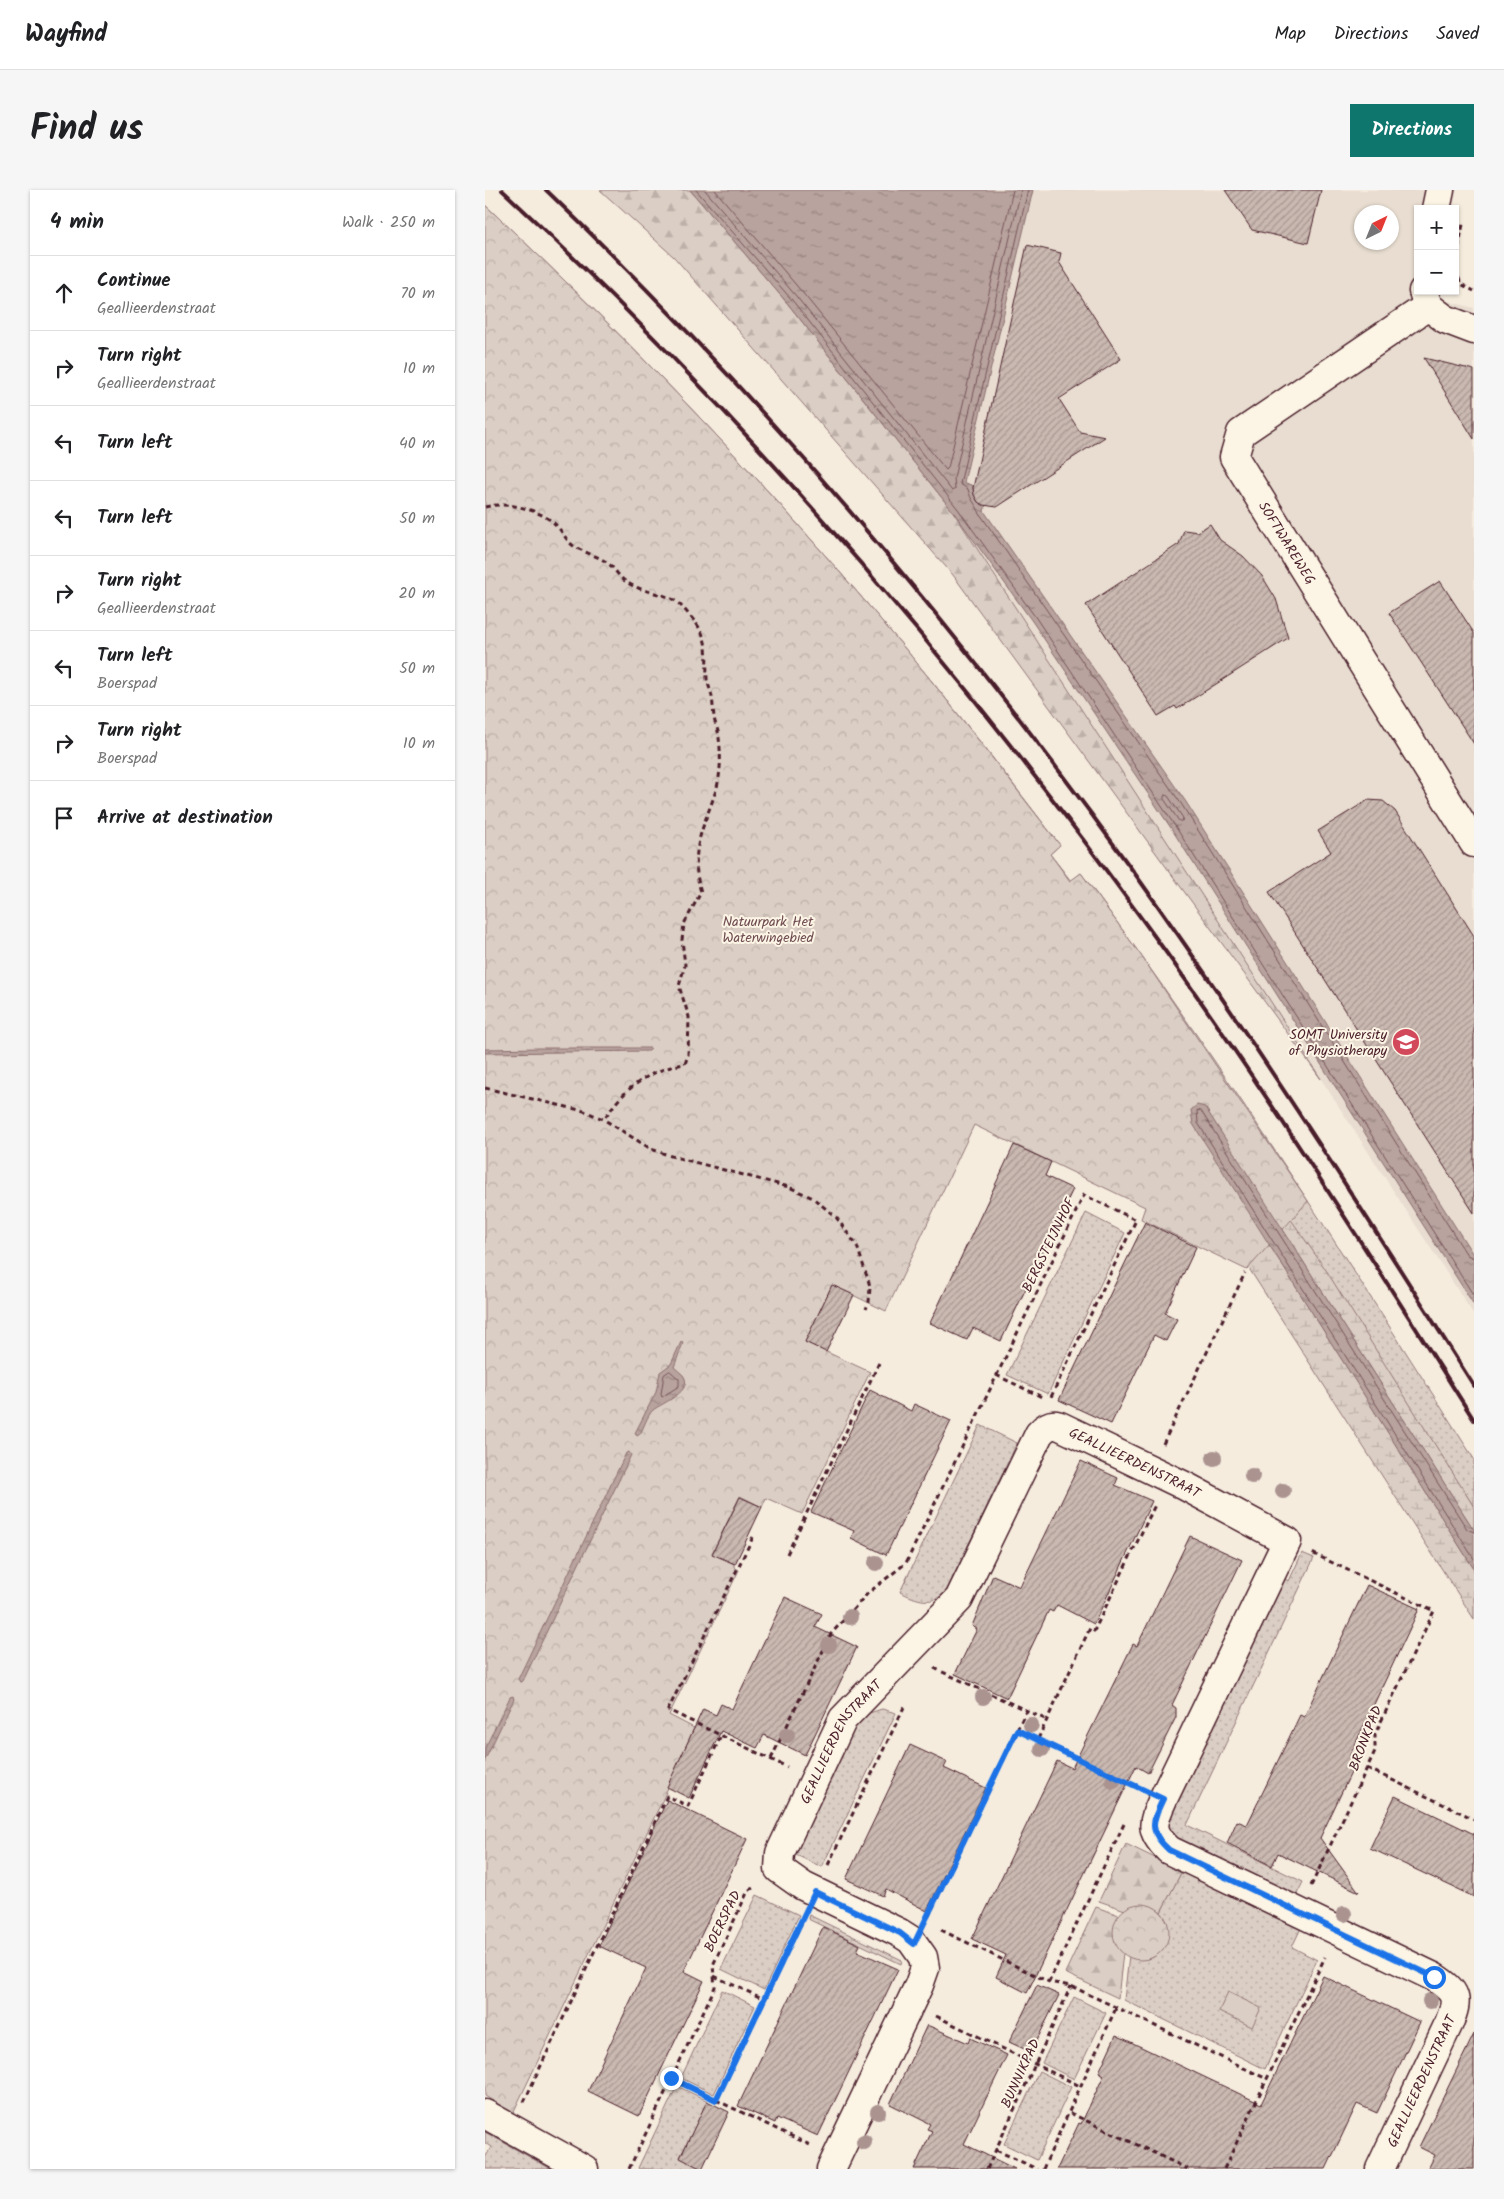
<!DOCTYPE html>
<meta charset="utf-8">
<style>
body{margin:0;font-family:Kalam,sans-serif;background:#f6f6f6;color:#202124}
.controls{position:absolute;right:15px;top:15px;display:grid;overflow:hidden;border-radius:0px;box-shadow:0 1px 4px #0004}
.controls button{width:45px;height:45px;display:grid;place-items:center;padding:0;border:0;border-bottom:1px solid #e0e0e0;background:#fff;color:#202124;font:25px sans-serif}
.compass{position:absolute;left:869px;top:15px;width:45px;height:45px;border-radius:50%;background:#fff;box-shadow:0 1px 4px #0004;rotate:43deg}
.stop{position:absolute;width:15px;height:15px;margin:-11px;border:4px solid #1a73e8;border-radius:50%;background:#fff}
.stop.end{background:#1a73e8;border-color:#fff;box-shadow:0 1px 5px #0008}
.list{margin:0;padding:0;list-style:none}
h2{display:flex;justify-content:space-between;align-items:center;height:65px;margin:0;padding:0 20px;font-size:21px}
h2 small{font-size:16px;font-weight:400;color:#757577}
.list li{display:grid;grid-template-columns:32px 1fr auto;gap:15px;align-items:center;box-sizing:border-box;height:75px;padding:0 20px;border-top:1px solid #e0e0e0}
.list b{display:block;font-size:19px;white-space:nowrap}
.list p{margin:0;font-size:16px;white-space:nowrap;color:#757577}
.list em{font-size:16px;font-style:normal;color:#757577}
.icon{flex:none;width:28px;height:28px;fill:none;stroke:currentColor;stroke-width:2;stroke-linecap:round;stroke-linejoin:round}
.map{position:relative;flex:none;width:989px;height:1979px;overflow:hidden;border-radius:0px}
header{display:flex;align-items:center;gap:30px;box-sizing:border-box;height:70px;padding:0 25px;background:#fff;border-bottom:1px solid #e0e0e0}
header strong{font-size:24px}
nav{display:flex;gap:28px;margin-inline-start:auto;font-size:18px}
.intro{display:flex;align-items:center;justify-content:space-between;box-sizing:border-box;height:120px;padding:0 30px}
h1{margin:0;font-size:35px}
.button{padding:12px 22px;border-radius:0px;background:#0f766e;color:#fff;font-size:18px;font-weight:700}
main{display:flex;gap:30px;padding:0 30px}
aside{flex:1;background:#fff;border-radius:0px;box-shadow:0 1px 4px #0004}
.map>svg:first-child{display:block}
.built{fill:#e8ddd0;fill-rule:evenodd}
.grass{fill:url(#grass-dots);stroke:#927678}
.forest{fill:url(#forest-firs);stroke:#927678}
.wetland{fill:url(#wetland-marsh);stroke:#927678}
.park{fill:url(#park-crowns);stroke:#927678}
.garden{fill:#dbcec4;stroke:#927678}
.water{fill:url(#water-ripples);stroke:#8c6e70}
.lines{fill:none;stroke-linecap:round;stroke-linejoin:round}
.shore{stroke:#765459;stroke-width:1}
.building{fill:url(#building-hatch);stroke:#4a1f2b}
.minor-casing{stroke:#4a1f2b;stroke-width:31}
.path{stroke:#4a1f2b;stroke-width:3;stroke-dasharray:5 4;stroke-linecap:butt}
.minor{stroke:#fcf5e5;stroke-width:28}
.rail{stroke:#4a1f2b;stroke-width:4}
.tree{fill:#ab9390}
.route{stroke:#1a73e8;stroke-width:6}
.labels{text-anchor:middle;stroke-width:4;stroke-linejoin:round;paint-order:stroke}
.street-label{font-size:14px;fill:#4a1f2b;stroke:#fcf5e5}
.park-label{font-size:14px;fill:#6e4b51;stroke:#fcf5e5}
.poi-label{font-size:14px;fill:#4a1f2b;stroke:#fcf5e5;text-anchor:end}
</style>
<header>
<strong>Wayfind</strong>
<nav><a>Map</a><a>Directions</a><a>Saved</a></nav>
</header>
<div class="intro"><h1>Find us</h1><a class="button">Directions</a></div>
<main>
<aside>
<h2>4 min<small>Walk · 250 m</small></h2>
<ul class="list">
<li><svg class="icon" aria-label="ahead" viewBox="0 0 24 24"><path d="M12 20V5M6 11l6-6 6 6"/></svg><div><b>Continue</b><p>Geallieerdenstraat</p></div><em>70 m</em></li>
<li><svg class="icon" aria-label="right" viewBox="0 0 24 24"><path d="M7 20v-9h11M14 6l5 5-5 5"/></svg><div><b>Turn right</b><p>Geallieerdenstraat</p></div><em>10 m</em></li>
<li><svg class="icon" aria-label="left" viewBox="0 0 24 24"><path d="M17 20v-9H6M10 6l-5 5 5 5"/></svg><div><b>Turn left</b></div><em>40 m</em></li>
<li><svg class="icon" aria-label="left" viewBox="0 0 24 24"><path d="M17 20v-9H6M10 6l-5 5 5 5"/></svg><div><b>Turn left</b></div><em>50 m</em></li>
<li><svg class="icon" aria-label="right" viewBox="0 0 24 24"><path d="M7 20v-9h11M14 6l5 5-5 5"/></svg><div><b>Turn right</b><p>Geallieerdenstraat</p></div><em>20 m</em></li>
<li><svg class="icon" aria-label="left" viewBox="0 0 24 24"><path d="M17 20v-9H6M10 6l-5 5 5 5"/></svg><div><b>Turn left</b><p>Boerspad</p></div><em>50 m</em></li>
<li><svg class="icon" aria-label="right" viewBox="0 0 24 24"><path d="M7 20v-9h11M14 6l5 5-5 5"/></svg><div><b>Turn right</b><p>Boerspad</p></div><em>10 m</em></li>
<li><svg class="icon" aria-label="arrive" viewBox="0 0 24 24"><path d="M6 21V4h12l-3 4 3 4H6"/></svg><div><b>Arrive at destination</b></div></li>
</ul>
</aside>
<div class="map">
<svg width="989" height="1979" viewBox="0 0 989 1979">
<defs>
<pattern id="grass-dots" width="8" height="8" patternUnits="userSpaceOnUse" patternTransform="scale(1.25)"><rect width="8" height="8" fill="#dbcec4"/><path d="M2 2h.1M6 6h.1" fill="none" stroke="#bdb0a9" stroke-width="1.8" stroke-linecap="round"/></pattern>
<pattern id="forest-firs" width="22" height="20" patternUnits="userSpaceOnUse" patternTransform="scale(1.25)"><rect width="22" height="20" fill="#dbcec4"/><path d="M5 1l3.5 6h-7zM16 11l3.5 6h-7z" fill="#bdb0a9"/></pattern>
<pattern id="wetland-marsh" width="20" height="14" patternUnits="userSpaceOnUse" patternTransform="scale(1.25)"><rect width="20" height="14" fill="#dbcec4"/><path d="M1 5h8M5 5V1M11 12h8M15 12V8" fill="none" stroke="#bdb0a9"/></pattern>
<pattern id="park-crowns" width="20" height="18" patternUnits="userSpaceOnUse" patternTransform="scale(1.25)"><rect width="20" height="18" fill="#dbcec4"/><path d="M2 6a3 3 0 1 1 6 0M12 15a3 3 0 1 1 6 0" fill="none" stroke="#bdb0a9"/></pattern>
<pattern id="water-ripples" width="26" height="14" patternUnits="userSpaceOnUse" patternTransform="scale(1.25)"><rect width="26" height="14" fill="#b8a39e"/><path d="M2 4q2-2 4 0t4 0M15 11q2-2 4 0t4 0" fill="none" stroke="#988481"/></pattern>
<pattern id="building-hatch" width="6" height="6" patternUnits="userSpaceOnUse" patternTransform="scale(1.25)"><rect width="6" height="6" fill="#cab9b1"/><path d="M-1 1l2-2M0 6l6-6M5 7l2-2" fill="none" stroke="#a69690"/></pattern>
</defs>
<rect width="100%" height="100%" fill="#f5ecde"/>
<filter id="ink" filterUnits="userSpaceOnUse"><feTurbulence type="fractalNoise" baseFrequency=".02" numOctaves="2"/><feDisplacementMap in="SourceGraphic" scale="10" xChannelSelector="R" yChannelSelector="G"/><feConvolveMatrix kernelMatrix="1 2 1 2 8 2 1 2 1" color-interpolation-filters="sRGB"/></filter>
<g filter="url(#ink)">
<path class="built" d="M 205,0 L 972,0 L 968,19 L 933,19 L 933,101 L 948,107 L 989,118 L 989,1125 L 469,323 ZM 876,22 L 906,22 L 906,52 L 876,52 Z"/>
<path class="grass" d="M 0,15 C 150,154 291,304 422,461 C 475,525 525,590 575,655 L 565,664 L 586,691 L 596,683 C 736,872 863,1071 989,1269 L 989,1317 L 918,1206 Z
M 601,1023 L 640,1043 L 563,1204 L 522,1185 Z
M 495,1235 L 532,1253 L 462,1400 C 448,1417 432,1410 415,1402 Z
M 817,1363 L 829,1368 L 702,1635 L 818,1692 L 810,1708 L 693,1653 L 685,1644 L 682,1632 L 797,1388 L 804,1391 Z
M 397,1519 L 411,1523 L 337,1677 L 311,1665 L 311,1659 L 368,1536 L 378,1525 Z
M 697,1681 L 816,1738 L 807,1757 L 832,1770 L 780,1879 L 639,1810 L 644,1766 L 663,1769 L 670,1766 L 680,1728 L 676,1722 Z
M 272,1705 L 314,1725 L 279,1800 L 236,1779 Z
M 324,1725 L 417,1770 L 416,1774 L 323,1729 Z
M 237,1800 L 270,1816 L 229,1904 L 196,1888 Z
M 589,1807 L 621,1823 L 589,1889 L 557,1873 Z
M 554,1881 L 586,1897 L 552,1970 L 519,1954 Z
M 192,1896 L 223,1911 L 195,1967 L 217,1979 L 154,1979 L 153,1978 Z
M 0,1942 L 66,1979 L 1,1979 L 0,1968 L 6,1957 L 0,1953 Z"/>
<path class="forest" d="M 115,0 L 205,0 L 303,114 L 469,323 L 836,889 L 468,385 L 189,67 Z
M 641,1654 L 697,1681 L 676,1722 C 664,1713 652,1713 640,1720 L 614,1711 Z
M 611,1717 L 634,1725 C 628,1735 630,1753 638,1763 L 633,1808 L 580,1783 Z"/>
<path class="wetland" d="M 677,863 L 696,892 L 709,894 L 716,899 L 761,969 L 782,995 L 839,1077 L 989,1317 L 989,1340 L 720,917 L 716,915 L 709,917 L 706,922 L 708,934 L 989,1379 L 989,1429 L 641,887 Z"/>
<path class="park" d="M 0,15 C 150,154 291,304 422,461 C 475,525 524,590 575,655 L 565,664 L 585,691 L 596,683 L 655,764 L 823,1011 L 762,1080 L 656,1029 L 660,1017 L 489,935 L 401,1121 L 347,1095 L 320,1152 L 385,1182 L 317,1324 L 281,1308 L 277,1317 L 255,1306 L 227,1363 L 249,1374 L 249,1377 L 254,1380 L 184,1525 L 209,1538 L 178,1609 L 28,1923 L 0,1906 Z
M628 1742a28 28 0 1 1 56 0a28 28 0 1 1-56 0Z"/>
<path class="garden" d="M 743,1802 L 776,1818 L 767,1837 L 734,1821 Z"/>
<path class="water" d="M 205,0 L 548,0 L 479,292 L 488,296 C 488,306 492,310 501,315 L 499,321 L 701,612 L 989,1066 L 989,1115 L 686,638 L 547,431 L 469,323 L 303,114 Z
M 54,858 L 165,858 L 166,859 L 164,861 L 0,863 L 0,859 Z
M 712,915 L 720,917 L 989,1340 L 989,1379 L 708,934 L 706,920 Z
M 196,1152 L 198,1153 L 189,1177 C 192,1180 195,1182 198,1185 C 210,1201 177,1213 168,1220 C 162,1226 159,1237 155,1244 L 152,1246 L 150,1243 L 171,1202 L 175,1182 L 186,1174 Z
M 144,1262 L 146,1265 L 38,1491 L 35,1492 L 33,1489 L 141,1263 Z
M 28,1506 L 29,1509 L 0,1570 L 0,1558 L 25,1507 Z"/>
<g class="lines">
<path class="shore" d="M 211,0 L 307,110 L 473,319 L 551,428 L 690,636 L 989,1106
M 220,0 L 311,106 L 467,301 L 470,299 L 469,288 L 536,0
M 230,0 L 317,102 L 461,280 L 463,278 L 528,0
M 543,0 L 475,294 L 483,299 C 485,310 492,315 495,324 L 697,615 L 982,1065 L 989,1068
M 680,605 L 683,606 L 698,628 L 697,631 L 694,631 L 679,609 Z
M 185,1181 L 194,1189 L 194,1196 L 177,1207 L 176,1204 L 179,1185 Z
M 989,1342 L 982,1339 L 716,921 L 712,920 L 713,933 L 989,1369"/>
</g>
<path class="building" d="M 740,0 L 836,0 L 823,53 L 767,40 Z
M 542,55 L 576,63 L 574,72 L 636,169 L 574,209 L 595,242 L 620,247 L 512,317 L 498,315 L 493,312 L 489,305 L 488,298 Z
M 939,168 L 989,180 L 989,249 Z
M 725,334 L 735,350 L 758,366 L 777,386 L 791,409 L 803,448 L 692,519 L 690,516 L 673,526 L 601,415 L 694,354 L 699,340 L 713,342 Z
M 955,391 L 989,443 L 989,554 L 904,423 Z
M 883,610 L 898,611 L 910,621 L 989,746 L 989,1023 L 784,702 L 846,662 L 833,641 Z
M 529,955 L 566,972 L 560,986 L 588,999 L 516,1151 L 488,1138 L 482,1150 L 445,1133 Z
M 660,1032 L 711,1057 L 680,1123 L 692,1129 L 681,1151 L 669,1145 L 626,1234 L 574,1210 Z
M 347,1095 L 369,1105 L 341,1162 L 320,1152 Z
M 385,1200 L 426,1221 L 429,1214 L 466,1231 L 401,1365 L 366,1348 L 369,1341 L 326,1322 Z
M 596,1271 L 633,1288 L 630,1295 L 667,1311 L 609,1434 L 572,1415 L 568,1422 L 564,1420 L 522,1508 L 470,1484 L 492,1439 L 487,1436 L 508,1385 L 535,1397 Z
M 255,1307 L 277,1317 L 250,1374 L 227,1364 Z
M 705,1346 L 757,1370 L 687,1515 L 691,1518 L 691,1527 L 663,1583 L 651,1576 L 542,1803 L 511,1787 L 521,1765 L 487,1749 L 572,1571 L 587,1578 L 648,1454 L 652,1456 Z
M 882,1395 L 934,1419 L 865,1565 L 873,1568 L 835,1648 L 874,1702 L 793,1663 L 787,1676 L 742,1653 L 752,1631 L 762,1635 L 815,1525 L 819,1527 Z
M 300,1407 L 337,1424 L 330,1437 L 372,1457 L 320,1565 L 279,1545 L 272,1558 L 236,1541 L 204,1608 L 182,1597 L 218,1519 L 231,1525 L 236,1514 L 247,1519 Z
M 425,1555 L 462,1572 L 459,1578 L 501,1598 L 442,1721 L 401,1699 L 398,1706 L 361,1689 Z
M 910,1606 L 989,1644 L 989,1707 L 885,1658 Z
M 182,1610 L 262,1649 L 199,1781 L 219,1791 L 154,1926 L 103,1901 L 161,1778 L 114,1756 Z
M 338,1737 L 375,1755 L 372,1761 L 413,1779 L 333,1946 L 292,1928 L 290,1933 L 253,1916 Z
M 838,1786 L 935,1832 L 892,1923 L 872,1914 L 841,1979 L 572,1979 L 594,1933 L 596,1934 L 619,1885 L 614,1882 L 631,1845 L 776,1914 Z
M 552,1795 L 574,1805 L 546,1862 L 524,1852 Z
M 442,1835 L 483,1853 L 485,1848 L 522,1865 L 479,1954 L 530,1979 L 429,1979 L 447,1941 L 442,1939 L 445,1934 L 405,1914 Z
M 989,1844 L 989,1979 L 943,1979 L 950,1965 L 934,1957 Z
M 222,1911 L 244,1922 L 217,1979 L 195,1968 Z"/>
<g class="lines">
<defs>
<g id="minor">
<path d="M 951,19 L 955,0"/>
<path d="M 938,101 L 943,116 L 960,129 L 989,140"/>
<path id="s1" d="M 943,116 L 756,243 L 749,267 L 989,653"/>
<path d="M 0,1924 L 99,1979"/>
<path id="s2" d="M 346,1979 L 434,1795 L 440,1778 L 438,1767 L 426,1750 L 415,1743 L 318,1696 L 294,1679 L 295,1663 L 358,1529 L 474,1409 L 554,1244 C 561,1236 567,1232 577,1237 L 700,1296 L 802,1351 L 678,1609 C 667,1633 664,1641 684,1660 L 949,1787 C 972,1802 974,1808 964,1833 L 895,1979"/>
</g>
</defs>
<use href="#minor" class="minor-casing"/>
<path class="path" d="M 970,75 L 978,34
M 970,79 L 976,94 L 989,101
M 0,317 C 21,311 55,319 71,335 C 79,343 82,354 94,359 C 104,364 115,367 124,374 C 131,380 135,389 143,393 C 157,402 174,402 189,410 C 195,414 200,420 205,426 C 225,447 221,462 222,489 C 223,495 226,501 227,507 C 228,513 228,520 229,526 C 229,533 234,540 234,548 C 236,563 236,582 232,597 C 220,636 203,659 216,702 L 199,734 L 197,750 L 200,775 L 194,796 L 204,827 L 203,865 L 200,874 C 172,878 148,892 130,914 C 126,919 123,924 118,929
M 0,898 L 99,921 L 118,929 L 166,959 L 186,966 L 304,997 L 328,1008 L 351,1027 L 372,1056 L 385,1096 L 384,1112 L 381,1119
M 511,1185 L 557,1207
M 678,1254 L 760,1083
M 268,1347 L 183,1520 L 302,1577
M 302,1364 L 394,1173
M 449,1478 L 562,1530
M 532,1540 L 541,1521
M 553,1549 L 605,1438 L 609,1441 L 671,1313
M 286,1569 L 346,1444 L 383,1403 L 421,1373 L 599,1005 L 651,1030 L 566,1207
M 882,1578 L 989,1629
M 639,1634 L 564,1792 L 586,1796 L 782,1889
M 343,1675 L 421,1513
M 826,1696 L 890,1561 L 890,1544 L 949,1421 L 827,1363
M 443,1726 L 532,1540 L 651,1596
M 456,1740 L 564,1792
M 229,1786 L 279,1809
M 451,1826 L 595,1896
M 186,1888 L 231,1910 L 318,1728
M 231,1910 L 325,1955
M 39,1912 L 182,1606 L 203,1616 L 236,1546
M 585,1923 L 703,1979
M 511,1960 L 552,1979
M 144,1979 L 230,1797 L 228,1775 L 263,1701 L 271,1696
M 502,1979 L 586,1796
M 558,1979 L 631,1818
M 739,1979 L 840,1767"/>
<use href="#minor" class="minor"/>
<path class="rail" d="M 17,0 C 257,223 470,471 662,736 C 778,895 883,1063 989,1230
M 61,0 C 278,208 472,437 648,681 C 768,848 879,1022 989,1196"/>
</g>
<g class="tree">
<circle cx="729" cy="1268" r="8"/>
<circle cx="767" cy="1286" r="8"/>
<circle cx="798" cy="1301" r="8"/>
<circle cx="391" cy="1373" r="8"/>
<circle cx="365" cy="1427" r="8"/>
<circle cx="344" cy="1455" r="8"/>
<circle cx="498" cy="1507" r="8"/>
<circle cx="546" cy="1535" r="8"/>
<circle cx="302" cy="1545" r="8"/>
<circle cx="557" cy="1559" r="8"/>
<circle cx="628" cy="1591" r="8"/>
<circle cx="859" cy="1724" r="8"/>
<circle cx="945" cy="1811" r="8"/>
<circle cx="393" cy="1922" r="8"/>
<circle cx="379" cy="1952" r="8"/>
</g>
</g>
<g class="lines" filter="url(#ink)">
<path class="route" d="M 186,1888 L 231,1910 L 330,1702 L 415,1743 L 429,1754 L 532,1540 L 678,1609 C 667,1632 663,1641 684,1660 L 949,1787"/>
</g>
<defs>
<symbol id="university-disc" viewBox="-11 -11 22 22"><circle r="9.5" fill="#d1495b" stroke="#fcf5e5"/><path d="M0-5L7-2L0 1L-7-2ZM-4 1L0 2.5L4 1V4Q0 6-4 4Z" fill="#fff"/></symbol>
</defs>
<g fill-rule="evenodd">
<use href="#university-disc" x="905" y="836" width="32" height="32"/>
</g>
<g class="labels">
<g class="street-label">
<text dy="5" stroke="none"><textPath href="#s1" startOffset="352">SOFTWAREWEG</textPath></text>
<text transform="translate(563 1055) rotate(-64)" y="5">BERGSTEIJNHOF</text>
<text dy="5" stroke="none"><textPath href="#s2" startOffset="1026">GEALLIEERDENSTRAAT</textPath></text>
<text transform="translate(880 1548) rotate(-69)" y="5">BRONKPAD</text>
<text dy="5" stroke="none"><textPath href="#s2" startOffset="548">GEALLIEERDENSTRAAT</textPath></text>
<text transform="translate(237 1731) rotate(-64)" y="5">BOERSPAD</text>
<text transform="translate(535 1883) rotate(-65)" y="5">BUNNIKPAD</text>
<text transform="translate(936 1891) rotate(-65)" y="5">GEALLIEERDENSTRAAT</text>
</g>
<g class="park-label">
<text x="283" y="736">Natuurpark Het<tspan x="283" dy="16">Waterwingebied</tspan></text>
</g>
<g class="poi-label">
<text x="902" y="849">SOMT University<tspan x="902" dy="16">of Physiotherapy</tspan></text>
</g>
</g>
</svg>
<div class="controls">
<button>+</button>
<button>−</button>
</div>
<svg class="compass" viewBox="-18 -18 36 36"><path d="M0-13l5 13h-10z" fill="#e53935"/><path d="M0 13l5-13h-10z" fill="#757577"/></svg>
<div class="stop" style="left:949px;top:1787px"></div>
<div class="stop end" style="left:186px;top:1888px"></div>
</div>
</main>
